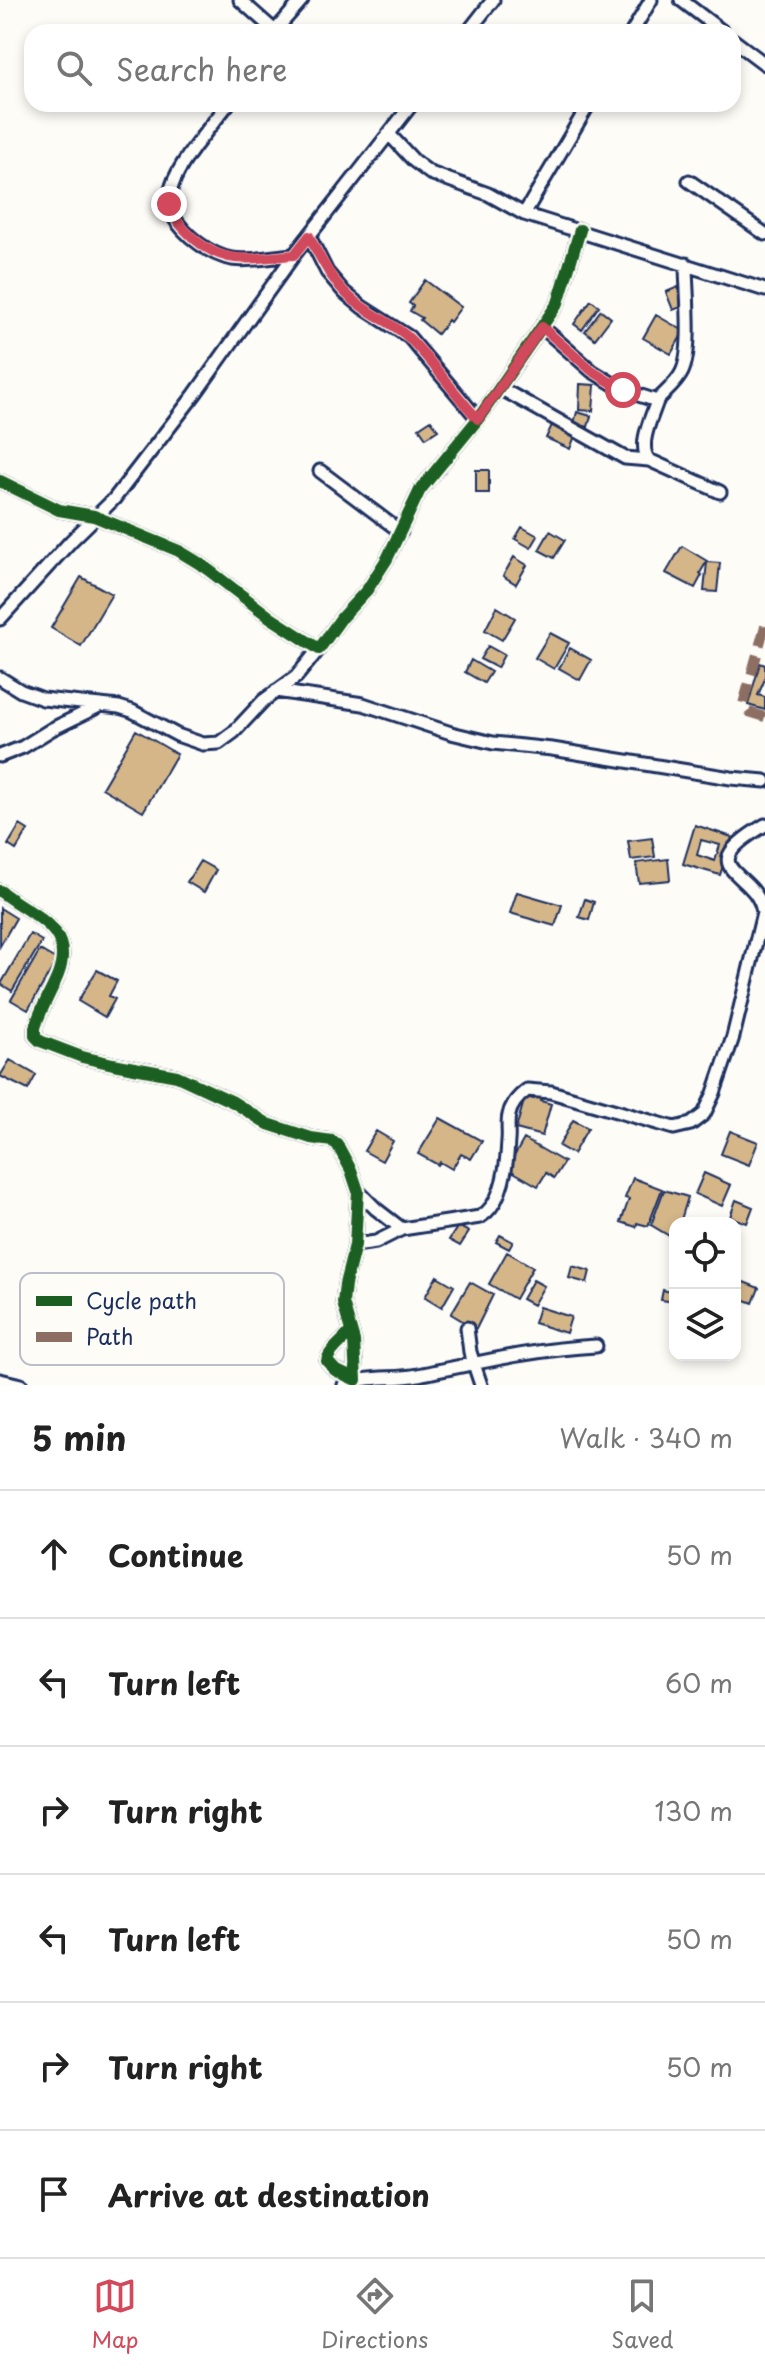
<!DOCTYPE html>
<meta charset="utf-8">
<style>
body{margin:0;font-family:"Playpen Sans",sans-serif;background:#f6f6f6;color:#222}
.controls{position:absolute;right:24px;bottom:24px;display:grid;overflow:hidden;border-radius:16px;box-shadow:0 4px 12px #0003}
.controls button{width:72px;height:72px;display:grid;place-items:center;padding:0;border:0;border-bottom:2px solid #e0e0e0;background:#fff;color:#222;font:40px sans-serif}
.stop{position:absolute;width:24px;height:24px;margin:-18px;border:6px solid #d1495b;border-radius:50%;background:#fff}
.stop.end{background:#d1495b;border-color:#fff;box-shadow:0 2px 8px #0008}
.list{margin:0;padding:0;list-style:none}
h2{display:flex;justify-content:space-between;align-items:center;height:104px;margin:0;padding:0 32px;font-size:34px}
h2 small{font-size:26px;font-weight:400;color:#767676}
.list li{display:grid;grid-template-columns:52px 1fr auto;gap:24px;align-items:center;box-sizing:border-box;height:128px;padding:0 32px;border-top:2px solid #e0e0e0}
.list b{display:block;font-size:30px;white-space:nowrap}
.list em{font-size:26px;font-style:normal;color:#767676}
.icon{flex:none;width:44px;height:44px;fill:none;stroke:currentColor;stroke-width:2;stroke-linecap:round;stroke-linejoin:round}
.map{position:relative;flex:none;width:765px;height:1385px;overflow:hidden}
.search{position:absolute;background:#fff;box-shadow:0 4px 12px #0003;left:24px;right:24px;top:24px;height:88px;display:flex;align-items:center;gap:20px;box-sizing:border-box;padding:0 28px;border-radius:24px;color:#767676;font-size:30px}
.sheet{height:872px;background:#fff}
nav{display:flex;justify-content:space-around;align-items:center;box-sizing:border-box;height:112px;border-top:2px solid #e0e0e0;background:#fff;font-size:22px;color:#767676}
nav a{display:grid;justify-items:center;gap:4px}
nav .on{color:#d1495b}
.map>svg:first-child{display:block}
.building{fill:#d5b689;stroke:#1b2f5e;stroke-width:2;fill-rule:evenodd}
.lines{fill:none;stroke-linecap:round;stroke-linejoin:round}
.street-casing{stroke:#1b2f5e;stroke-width:17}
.street{stroke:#fdfcf7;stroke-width:11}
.quiet{stroke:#8d6e63;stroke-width:10;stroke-dasharray:20 10;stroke-linecap:butt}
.cycleway-casing{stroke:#fdfcf7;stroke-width:17}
.cycleway{stroke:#1b5e20;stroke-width:12}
.route{stroke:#d1495b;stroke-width:10}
.key{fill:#fdfcf7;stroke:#b9bec9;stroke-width:2}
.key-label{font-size:22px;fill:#1b2f5e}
</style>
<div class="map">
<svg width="765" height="1385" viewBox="0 0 765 1385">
<rect width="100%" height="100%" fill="#fdfcf7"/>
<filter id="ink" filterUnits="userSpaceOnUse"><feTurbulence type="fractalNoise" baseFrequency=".0125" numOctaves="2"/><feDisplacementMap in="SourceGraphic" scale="16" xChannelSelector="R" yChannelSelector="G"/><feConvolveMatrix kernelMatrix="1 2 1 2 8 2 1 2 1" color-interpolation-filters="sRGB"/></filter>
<g filter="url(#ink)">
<path class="building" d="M 425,280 L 461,307 L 450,322 L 448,320 L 442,329 L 441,329 L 437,334 L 420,320 L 422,318 L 410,311 L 413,306 L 409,303 Z
M 678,287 L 684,306 L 673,310 L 666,292 Z
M 591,300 L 599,306 L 582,330 L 574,324 Z
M 601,310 L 611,318 L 595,339 L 585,331 Z
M 656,315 L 684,331 L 671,354 L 643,338 Z
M 580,384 L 595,385 L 593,411 L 579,410 Z
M 577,412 L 591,416 L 588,427 L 574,423 Z
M 431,420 L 438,430 L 426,438 L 419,428 Z
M 552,425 L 575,436 L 570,449 L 546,438 Z
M 476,470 L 489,470 L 489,493 L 476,493 Z
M 522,527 L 538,536 L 531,548 L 515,539 Z
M 550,531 L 565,540 L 554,558 L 539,550 Z
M 682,546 L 707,561 L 700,573 L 702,575 L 695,588 L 666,573 Z
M 514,557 L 527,565 L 516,584 L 503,576 Z
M 707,562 L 720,563 L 717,592 L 704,591 Z
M 81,577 L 112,594 L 81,646 L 51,628 Z
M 497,607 L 515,618 L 502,640 L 485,630 Z
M 550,633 L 569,643 L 554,669 L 535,658 Z
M 488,646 L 504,655 L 497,668 L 480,659 Z
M 570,648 L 591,660 L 580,680 L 559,668 Z
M 471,660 L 491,672 L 484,683 L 465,672 Z
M 760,663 L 765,665 L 765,679 L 758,695 L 765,697 L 765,710 L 748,705 Z
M 136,730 L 177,754 L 143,812 L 102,788 Z
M 20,825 L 28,830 L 16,850 L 8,845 Z
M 695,825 L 732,837 L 720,875 L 683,864 ZM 701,840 L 720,845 L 715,861 L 697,855 Z
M 652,838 L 655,857 L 631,860 L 628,841 Z
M 668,859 L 670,880 L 639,883 L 636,863 Z
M 200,861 L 216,870 L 204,892 L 187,882 Z
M 517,892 L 562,905 L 555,926 L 510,913 Z
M 585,899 L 594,902 L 589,920 L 579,917 Z
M 0,908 L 16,918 L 0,946 Z
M 30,934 L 42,941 L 12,991 L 1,984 Z
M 40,950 L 57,960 L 28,1010 L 11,1000 Z
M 97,970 L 117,981 L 109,996 L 115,999 L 105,1017 L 78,1001 Z
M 10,1060 L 36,1075 L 28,1090 L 0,1076 Z
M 535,1095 L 542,1097 L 541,1101 L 551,1104 L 542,1136 L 516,1129 L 525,1097 L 534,1099 Z
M 440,1118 L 482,1141 L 471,1159 L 461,1154 L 452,1169 L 440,1162 L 438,1165 L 418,1154 Z
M 573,1120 L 588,1128 L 573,1154 L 559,1146 Z
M 376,1131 L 393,1141 L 382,1161 L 364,1151 Z
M 730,1131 L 758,1142 L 749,1165 L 721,1154 Z
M 524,1139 L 564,1162 L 554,1178 L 546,1173 L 538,1186 L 510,1170 L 508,1167 Z
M 704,1173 L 731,1185 L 722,1206 L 695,1194 Z
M 633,1178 L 662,1189 L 648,1226 L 637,1223 L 636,1227 L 621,1222 L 629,1199 L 625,1198 Z
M 664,1190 L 688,1197 L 680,1223 L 675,1223 L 675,1236 L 673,1235 L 671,1237 L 651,1225 Z
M 736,1200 L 753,1207 L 747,1223 L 730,1217 Z
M 458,1226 L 469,1232 L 460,1246 L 449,1240 Z
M 500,1235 L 513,1242 L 509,1249 L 496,1242 Z
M 507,1252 L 533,1267 L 515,1299 L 489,1284 Z
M 572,1266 L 590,1271 L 587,1283 L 569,1278 Z
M 437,1276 L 454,1286 L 442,1307 L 425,1297 Z
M 736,1279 L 759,1288 L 753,1303 L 735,1296 Z
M 533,1280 L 544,1286 L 533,1305 L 522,1299 Z
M 470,1282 L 493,1295 L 476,1329 L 451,1314 Z
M 663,1290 L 675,1293 L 675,1302 L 661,1300 Z
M 539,1307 L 571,1317 L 566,1333 L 534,1323 Z"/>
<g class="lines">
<defs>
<path id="street" d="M 240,0 L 275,31
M 681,0 L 723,32
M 274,32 L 302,0
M 468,32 L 493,0
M 632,32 L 651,0
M 733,40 L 765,64
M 228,104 C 212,125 179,162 172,186 C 169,195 168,208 173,216 C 185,236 210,255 232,259 C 251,262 275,256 294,255
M 389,134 L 414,161 L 430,173 L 488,194 L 524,214 L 765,290
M 689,181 L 765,234
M 524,214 L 589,104
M 309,236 L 327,272 L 344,292 L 362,307 L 409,337 L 478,419
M 542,327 L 592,371 L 623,390 L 657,401 C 665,392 677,383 682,372 C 693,349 686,291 686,264
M 500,388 L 625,458 L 649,460
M 657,401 C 652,417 637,445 649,460 L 720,492
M 320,471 L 401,532
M 0,481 L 59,510 L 94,516 L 179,551 L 202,565 L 271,618 L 319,649 L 342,617 L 367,590 L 387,559 L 420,490 L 478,419 L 558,303 L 580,230
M 0,619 L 71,541 L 114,499 L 195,394 L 294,255 L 412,104
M 0,678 L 21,691 L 43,699 L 119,707 L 132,711 L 177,735 L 203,744 L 219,743 L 234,732 L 263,701 L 296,677 L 319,649
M 276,691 L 363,704 L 451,733 L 493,743 L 552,749 L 731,778 L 765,781
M 0,756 L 23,747 L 52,729 L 101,705
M 0,891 C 31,916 76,927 58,975 C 51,993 40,1009 35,1028 L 35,1036 L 40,1041 L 82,1057 L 113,1064 L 177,1076 L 233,1102 L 268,1124 L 311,1138 L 332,1141 L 337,1144 L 351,1170 L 358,1191 L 355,1245 L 345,1284 L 343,1303 L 354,1341 L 356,1380 L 335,1370 L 327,1361 C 329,1350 344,1341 351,1331
M 358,1191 L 376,1209 L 402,1229
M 355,1245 L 376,1242 L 402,1229 L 480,1217 C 503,1204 507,1164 508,1141 C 509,1133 507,1123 509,1115 C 511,1104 519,1096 527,1090 L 551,1092 L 674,1128 L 691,1124 L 704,1114 L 714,1093 L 733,1037 L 763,913 C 758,869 686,872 765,825
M 467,1328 L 470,1352 L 481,1385
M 0,1380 L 21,1385
M 344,1385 C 367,1375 394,1380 418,1375 C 477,1363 535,1349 596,1346"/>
</defs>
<use href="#street" class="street-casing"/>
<use href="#street" class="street"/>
<path class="quiet" d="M 765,626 L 743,704 L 749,712 L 765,717"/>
<defs>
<path id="cycleway" d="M 0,481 L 59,510 L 94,516 L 179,551 L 202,565 L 271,618 L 319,649 L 342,617 L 367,590 L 387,559 L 420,490 L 478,419 L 558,303 L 580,230
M 0,891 C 31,916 76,927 58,975 C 51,993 40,1009 35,1028 L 35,1036 L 40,1041 L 82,1057 L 113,1064 L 177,1076 L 233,1102 L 268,1124 L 311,1138 L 332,1141 L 337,1144 L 351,1170 L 358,1191 L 355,1245 L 345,1284 L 343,1303 L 354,1341 L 356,1380 L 335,1370 L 327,1361 C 329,1350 344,1341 351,1331"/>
</defs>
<use href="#cycleway" class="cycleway-casing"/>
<use href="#cycleway" class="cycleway"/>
</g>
</g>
<g class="lines" filter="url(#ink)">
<path class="route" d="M 169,204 C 172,216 178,222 186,231 C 222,268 247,258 294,255 L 309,236 C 323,264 337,291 364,308 C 379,318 397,326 410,339 C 435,364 454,394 478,419 L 542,327 L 592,371 L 623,390"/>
</g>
<rect x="20" y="1273" width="264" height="92" rx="12" class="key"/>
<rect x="36" y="1296" width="36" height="10" fill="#1b5e20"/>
<rect x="36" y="1332" width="36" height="10" fill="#8d6e63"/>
<g class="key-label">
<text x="86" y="1309">Cycle path</text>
<text x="86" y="1345">Path</text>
</g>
</svg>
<div class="controls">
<button><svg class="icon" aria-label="locate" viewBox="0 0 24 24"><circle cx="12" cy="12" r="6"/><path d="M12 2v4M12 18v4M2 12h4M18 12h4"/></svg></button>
<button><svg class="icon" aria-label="layers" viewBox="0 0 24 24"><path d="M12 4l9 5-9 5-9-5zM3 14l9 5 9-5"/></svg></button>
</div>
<div class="stop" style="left:623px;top:390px"></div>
<div class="stop end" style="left:169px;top:204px"></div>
<div class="search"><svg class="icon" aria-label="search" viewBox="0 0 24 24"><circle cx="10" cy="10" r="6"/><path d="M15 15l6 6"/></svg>Search here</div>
</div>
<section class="sheet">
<h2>5 min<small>Walk · 340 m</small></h2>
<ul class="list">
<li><svg class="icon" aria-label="ahead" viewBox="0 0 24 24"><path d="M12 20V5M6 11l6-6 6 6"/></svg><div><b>Continue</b></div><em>50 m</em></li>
<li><svg class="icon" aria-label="left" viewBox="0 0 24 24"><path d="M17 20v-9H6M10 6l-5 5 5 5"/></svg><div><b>Turn left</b></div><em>60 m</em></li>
<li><svg class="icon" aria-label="right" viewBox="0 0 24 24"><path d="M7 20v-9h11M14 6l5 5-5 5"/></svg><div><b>Turn right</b></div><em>130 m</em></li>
<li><svg class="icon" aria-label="left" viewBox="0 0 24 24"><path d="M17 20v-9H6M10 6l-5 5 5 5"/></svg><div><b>Turn left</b></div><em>50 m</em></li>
<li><svg class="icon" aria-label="right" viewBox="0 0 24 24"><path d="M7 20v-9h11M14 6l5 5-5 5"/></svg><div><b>Turn right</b></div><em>50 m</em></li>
<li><svg class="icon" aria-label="arrive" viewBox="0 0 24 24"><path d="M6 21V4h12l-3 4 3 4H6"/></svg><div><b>Arrive at destination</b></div></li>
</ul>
</section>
<nav>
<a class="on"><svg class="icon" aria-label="map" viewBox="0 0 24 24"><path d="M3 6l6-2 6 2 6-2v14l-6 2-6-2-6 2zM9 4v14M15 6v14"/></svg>Map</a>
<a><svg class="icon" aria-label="directions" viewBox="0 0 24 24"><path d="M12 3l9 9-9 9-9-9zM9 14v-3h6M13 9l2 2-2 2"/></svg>Directions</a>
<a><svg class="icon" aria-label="saved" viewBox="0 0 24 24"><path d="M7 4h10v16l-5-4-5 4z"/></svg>Saved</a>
</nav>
